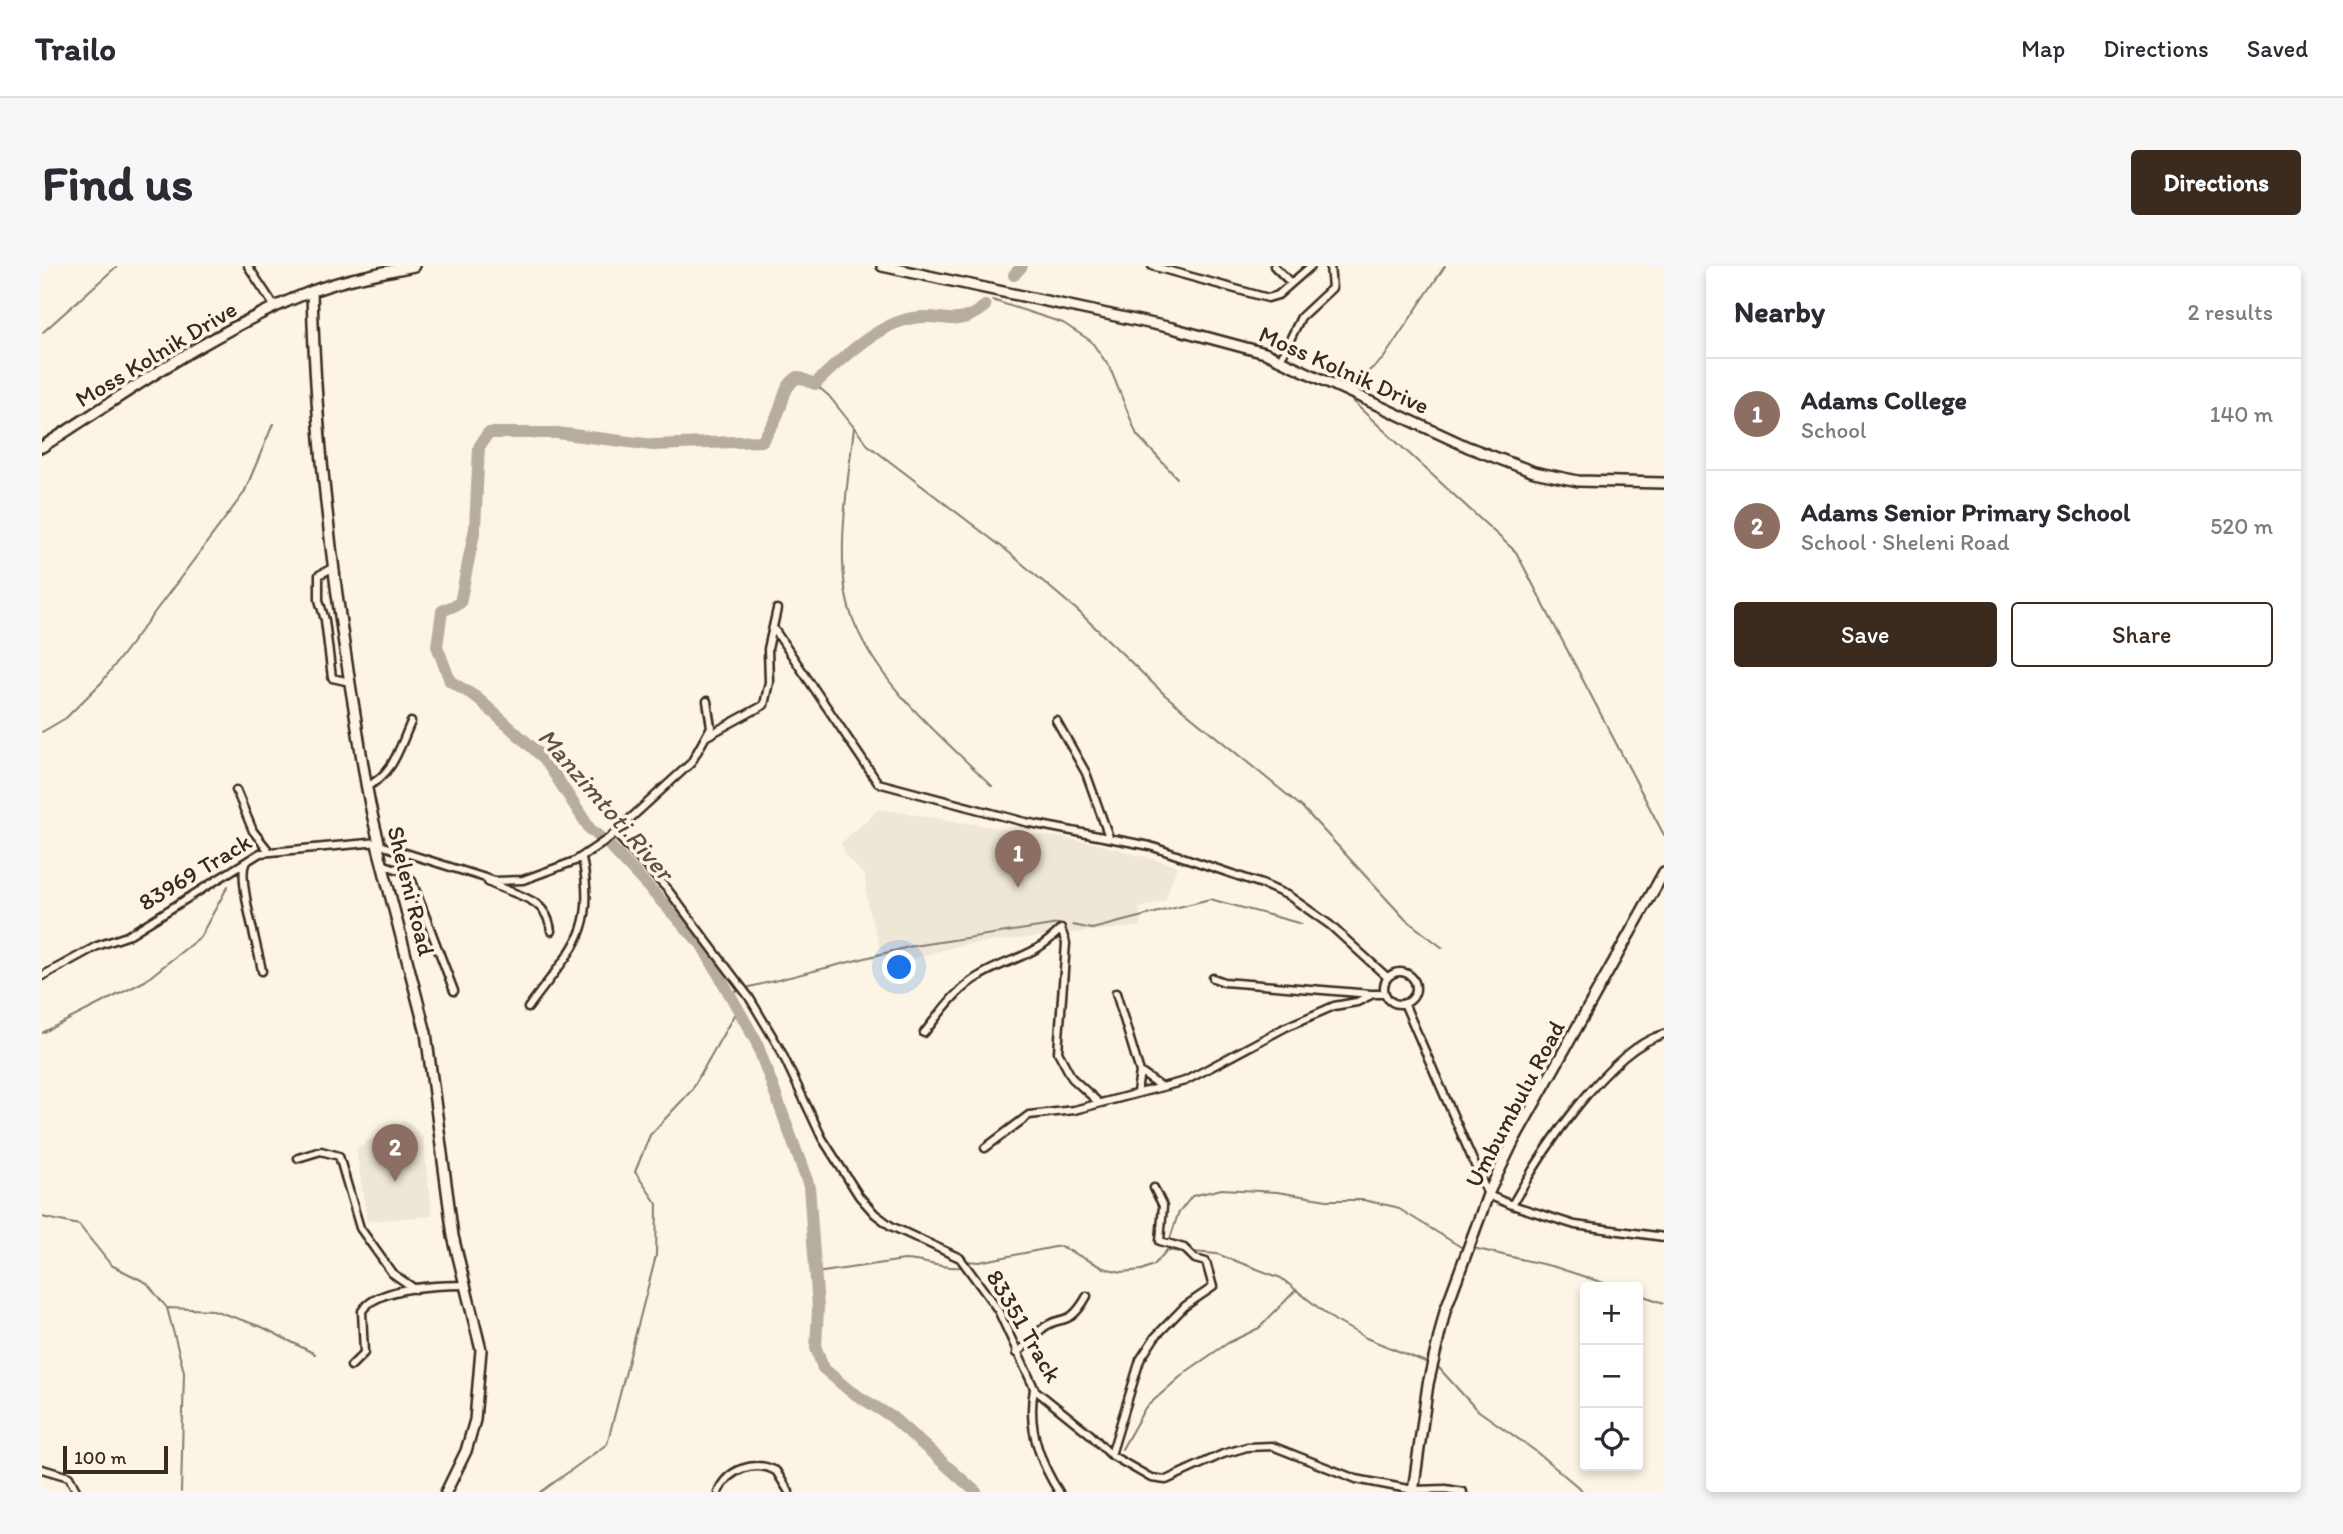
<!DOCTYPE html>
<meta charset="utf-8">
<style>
body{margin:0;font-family:Itim,sans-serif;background:#f7f7f7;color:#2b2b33}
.controls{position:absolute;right:21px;bottom:21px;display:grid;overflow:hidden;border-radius:7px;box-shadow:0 4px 10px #0003}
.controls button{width:63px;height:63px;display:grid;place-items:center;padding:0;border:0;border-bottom:2px solid #e1e1e2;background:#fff;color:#2b2b33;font:35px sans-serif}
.scale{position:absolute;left:21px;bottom:18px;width:105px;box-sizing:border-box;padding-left:7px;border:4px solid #3b2a1e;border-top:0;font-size:19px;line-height:24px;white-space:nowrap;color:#3b2a1e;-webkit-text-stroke:5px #fcf5e5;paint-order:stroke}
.you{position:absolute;left:858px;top:702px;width:24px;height:24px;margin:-18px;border:5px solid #fff;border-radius:50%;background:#1a73e8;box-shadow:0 0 0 10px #1a73e833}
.badge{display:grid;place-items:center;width:46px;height:46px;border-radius:50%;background:#3b2a1e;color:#fff;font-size:23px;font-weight:700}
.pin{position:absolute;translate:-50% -58px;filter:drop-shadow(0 2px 4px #0008)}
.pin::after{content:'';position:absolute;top:37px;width:24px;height:21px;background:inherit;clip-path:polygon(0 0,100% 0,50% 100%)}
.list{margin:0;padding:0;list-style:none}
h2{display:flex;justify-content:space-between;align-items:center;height:91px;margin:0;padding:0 28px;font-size:30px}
h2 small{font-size:23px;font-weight:400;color:#7c7c81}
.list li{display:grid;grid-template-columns:46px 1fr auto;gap:21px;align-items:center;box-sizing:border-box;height:112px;padding:0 28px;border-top:2px solid #e1e1e2}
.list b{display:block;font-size:26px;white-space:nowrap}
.list p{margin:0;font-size:23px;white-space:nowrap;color:#7c7c81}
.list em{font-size:23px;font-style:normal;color:#7c7c81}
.actions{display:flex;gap:14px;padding:21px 28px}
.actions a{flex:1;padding:16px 0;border:2px solid #3b2a1e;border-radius:7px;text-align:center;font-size:24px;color:#3b2a1e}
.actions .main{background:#3b2a1e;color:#fff}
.icon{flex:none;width:38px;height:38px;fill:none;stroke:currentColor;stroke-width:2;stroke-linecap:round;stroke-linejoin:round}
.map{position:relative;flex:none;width:1622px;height:1226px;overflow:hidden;border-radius:7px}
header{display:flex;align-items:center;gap:42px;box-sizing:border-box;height:98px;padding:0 35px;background:#fff;border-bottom:2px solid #e1e1e2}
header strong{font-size:33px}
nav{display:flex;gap:38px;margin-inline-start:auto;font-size:24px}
.intro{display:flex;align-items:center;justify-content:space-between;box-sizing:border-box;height:168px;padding:0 42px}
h1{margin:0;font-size:49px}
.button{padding:18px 32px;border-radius:7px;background:#3b2a1e;color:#fff;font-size:24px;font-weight:700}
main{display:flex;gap:42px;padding:0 42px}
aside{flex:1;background:#fff;border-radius:7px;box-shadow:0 4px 10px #0003}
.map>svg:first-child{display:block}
.built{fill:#eee6d6}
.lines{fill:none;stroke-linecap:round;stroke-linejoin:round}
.stream{stroke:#85796b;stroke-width:2}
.river{stroke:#b7ad9e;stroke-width:12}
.street-casing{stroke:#3b2a1e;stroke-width:11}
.secondary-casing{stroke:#3b2a1e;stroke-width:14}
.street{stroke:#fcf5e5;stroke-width:6}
.secondary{stroke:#fcf5e5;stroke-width:9}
.labels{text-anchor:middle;stroke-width:7;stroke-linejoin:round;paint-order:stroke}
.street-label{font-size:24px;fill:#3b2a1e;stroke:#fcf5e5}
.water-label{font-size:26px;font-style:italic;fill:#605144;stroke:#fcf5e5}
</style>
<header>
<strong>Trailo</strong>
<nav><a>Map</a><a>Directions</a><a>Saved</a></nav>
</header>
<div class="intro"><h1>Find us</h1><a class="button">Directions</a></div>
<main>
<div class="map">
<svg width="1622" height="1226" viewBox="0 0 1622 1226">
<rect width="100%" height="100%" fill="#fcf5e5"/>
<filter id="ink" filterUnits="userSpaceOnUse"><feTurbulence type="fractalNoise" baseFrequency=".0143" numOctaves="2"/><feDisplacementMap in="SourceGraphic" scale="14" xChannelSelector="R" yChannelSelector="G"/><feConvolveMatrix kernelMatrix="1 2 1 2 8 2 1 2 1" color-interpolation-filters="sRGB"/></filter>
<g filter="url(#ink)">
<path class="built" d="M 837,543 L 1057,578 L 1135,600 L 1123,635 L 1097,642 L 1099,660 L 920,679 L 844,700 L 826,640 L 823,610 L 805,591 L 799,577 Z
M 364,854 L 381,872 L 390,950 L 325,955 L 314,882 Z"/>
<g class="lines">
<path class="stream" d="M 950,34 L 1021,57 L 1049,75 L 1068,102 L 1095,169 L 1135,212
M 0,67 L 75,0
M 1315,115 L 1341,93 L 1403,0
M 773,118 L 787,130 L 826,179 L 964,284 L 1036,345 L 1123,429 L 1260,541 L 1364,654 L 1401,682
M 1310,135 L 1474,286 L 1622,569
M 812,162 C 806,213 792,300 809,348 C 834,418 899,470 950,520
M 0,466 L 24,452 L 60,416 L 130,323 L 202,227 L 231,158
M 1031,659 L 1050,663 L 1168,633 L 1260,658
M 704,722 L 871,680 L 1017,658
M 687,726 L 698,724
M 0,767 L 103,715 L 158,671 L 186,620
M 0,951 L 37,959 L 69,999 L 105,1017 L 125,1042 L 142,1106 L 139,1226
M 1127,976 L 1136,948 L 1150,930 L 1180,923 L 1235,926 L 1285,934 L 1321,934 L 1354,941 L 1419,981
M 1431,982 L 1513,1001 L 1574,1021
M 1150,986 L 1175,988 L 1239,1012 L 1292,1054 L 1324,1072 L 1386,1097
M 924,995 L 937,996 L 1018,980 L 1061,1002 L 1080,1006 L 1100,1004 L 1112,999 L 1125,984 L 1144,987
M 774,1007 L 862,994 C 882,994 898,1003 918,1001
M 1596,1028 L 1622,1037
M 126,1042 L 171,1044 L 220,1061 L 273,1088
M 1397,1102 L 1434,1143 L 1492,1184 L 1542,1226
M 1080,1183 L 1103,1142 L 1145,1105 L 1186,1077 L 1217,1062 L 1254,1024
M 499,1226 L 565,1178 L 614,990 L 615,938 L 593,906 L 608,869 L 649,825 L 696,742"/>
<path class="river" d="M 972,9 L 980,0
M 934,1226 L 850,1151 L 808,1125 L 781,1102 L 774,1082 L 776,1042 L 767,920 L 714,775 L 660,679 L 566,578 L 548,563 L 502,492 L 434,431 L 408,415 L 395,380 L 400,345 L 418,337 L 433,262 L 437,181 L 446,167 L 515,167 L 611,179 L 720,175 C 725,167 731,159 735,150 C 742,136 741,120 756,111 L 773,118 C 798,94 835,58 871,52 C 903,46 912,65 943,40"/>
<defs>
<path id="street" d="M 206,0 L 233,41
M 1110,0 L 1226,32 L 1236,29 L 1269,0
M 1232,0 L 1249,17
M 1239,92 L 1259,51 L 1290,22 L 1288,0
M 292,301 L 277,309 L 277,334 L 283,354 L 290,412 L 308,416
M 732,363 L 836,517 L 983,556 L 1108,580 L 1220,618 L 1247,630 L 1288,659 L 1345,711
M 1014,454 L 1044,507 L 1067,571
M 665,470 L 722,439 L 727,416 L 726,383 L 735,343
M 324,521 C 352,508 357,482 369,456
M 194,524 L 211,565 L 226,584
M 573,567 L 626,624 L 707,731 L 738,783 L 780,872 L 817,930 L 833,948 L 849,960 L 918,992 L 956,1044 L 993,1124 L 1048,1168 L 1069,1189 L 1109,1212 L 1124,1214 L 1181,1188 L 1205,1181 L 1230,1180 L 1314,1213 L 1371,1224 L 1404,1223 L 1421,1226
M 335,578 L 453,615 L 481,614 L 533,595 L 567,572 L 649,497 L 669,461 L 665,435
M 203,598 C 196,614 216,682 220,705
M 340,598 L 360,605 L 370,615 L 412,725
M 446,616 C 472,630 505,630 509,665
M1342 722a16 16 0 1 1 32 0a16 16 0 1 1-32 0Z
M 0,710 L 55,680 L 85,670 L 218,587 L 337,576
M 1171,712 L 1182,716 L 1329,728
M 1074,727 L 1098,806 L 1118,820
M 1362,737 L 1446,929 L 1470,939 C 1498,889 1565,784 1622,768
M 486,742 C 528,683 556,669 540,592
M 882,767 C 899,746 915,722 939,709 C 970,691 991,692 1019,663 L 1024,677 L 1016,786 L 1030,812 L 1055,835
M 1095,826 L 1098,806
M 943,882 L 987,849 L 1032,844 L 1143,815 L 1244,761 L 1292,740 L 1315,736 L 1331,728 L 1343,728
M 256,892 L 279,885 L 297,890 L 318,962 L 350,1007 L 373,1023
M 1470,939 L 1533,959 L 1622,971
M 974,1087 C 985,1080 991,1071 1000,1063 C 1019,1047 1026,1064 1045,1030
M 309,1100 L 322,1087 L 320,1045 C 335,1021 397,1019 424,1019
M 992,1123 C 985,1160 997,1195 1017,1226
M 1069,1189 L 1098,1094 L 1113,1071 L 1143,1040 L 1171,1021 L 1164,996 L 1153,993 L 1142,982 L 1118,975 L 1121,940 L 1112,922
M 0,1203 L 27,1211 L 35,1226
M 676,1226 C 685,1204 712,1193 734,1205 L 747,1226"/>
<path id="secondary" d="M 840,0 L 1130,62 L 1223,87 L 1426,181 L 1492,206 L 1536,215 L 1622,217
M 270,25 C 273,158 288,292 309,424 C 318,475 323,526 337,576 L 335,578 L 384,767 L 411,970 L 439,1084 L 433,1154 L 424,1185 L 404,1226
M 0,181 C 86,126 173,63 268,26 C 301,13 338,7 372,0
M 1371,1226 L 1386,1118 L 1403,1045 L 1447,926 L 1472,874 L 1622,606"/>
</defs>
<use href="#street" class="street-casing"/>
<use href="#secondary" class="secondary-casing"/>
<use href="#street" class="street"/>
<use href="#secondary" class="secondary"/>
</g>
</g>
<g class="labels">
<g class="street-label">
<text transform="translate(114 88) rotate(-31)" y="8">Moss Kolnik Drive</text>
<text transform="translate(1302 104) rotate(24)" y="8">Moss Kolnik Drive</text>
<text transform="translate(153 606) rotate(-31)" y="8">83969 Track</text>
<text transform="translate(369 625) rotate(76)" y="8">Sheleni Road</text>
<text transform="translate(1473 838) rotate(-62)" y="8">Umbumbulu Road</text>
<text transform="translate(982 1060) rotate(60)" y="8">83351 Track</text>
</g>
<g class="water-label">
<text transform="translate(564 538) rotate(49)" y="9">Manzimtoti River</text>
</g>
</g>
</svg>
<div class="controls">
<button>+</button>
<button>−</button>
<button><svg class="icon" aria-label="locate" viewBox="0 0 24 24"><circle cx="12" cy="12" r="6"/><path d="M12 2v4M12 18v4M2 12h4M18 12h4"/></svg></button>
</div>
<div class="scale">100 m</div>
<div class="you"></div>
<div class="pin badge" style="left:976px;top:622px;background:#8d6e63">1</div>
<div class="pin badge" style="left:353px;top:916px;background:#8d6e63">2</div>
</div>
<aside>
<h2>Nearby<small>2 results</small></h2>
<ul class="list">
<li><span class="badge" style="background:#8d6e63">1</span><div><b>Adams College</b><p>School</p></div><em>140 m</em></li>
<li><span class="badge" style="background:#8d6e63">2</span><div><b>Adams Senior Primary School</b><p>School · Sheleni Road</p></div><em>520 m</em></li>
</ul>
<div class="actions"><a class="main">Save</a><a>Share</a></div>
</aside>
</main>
